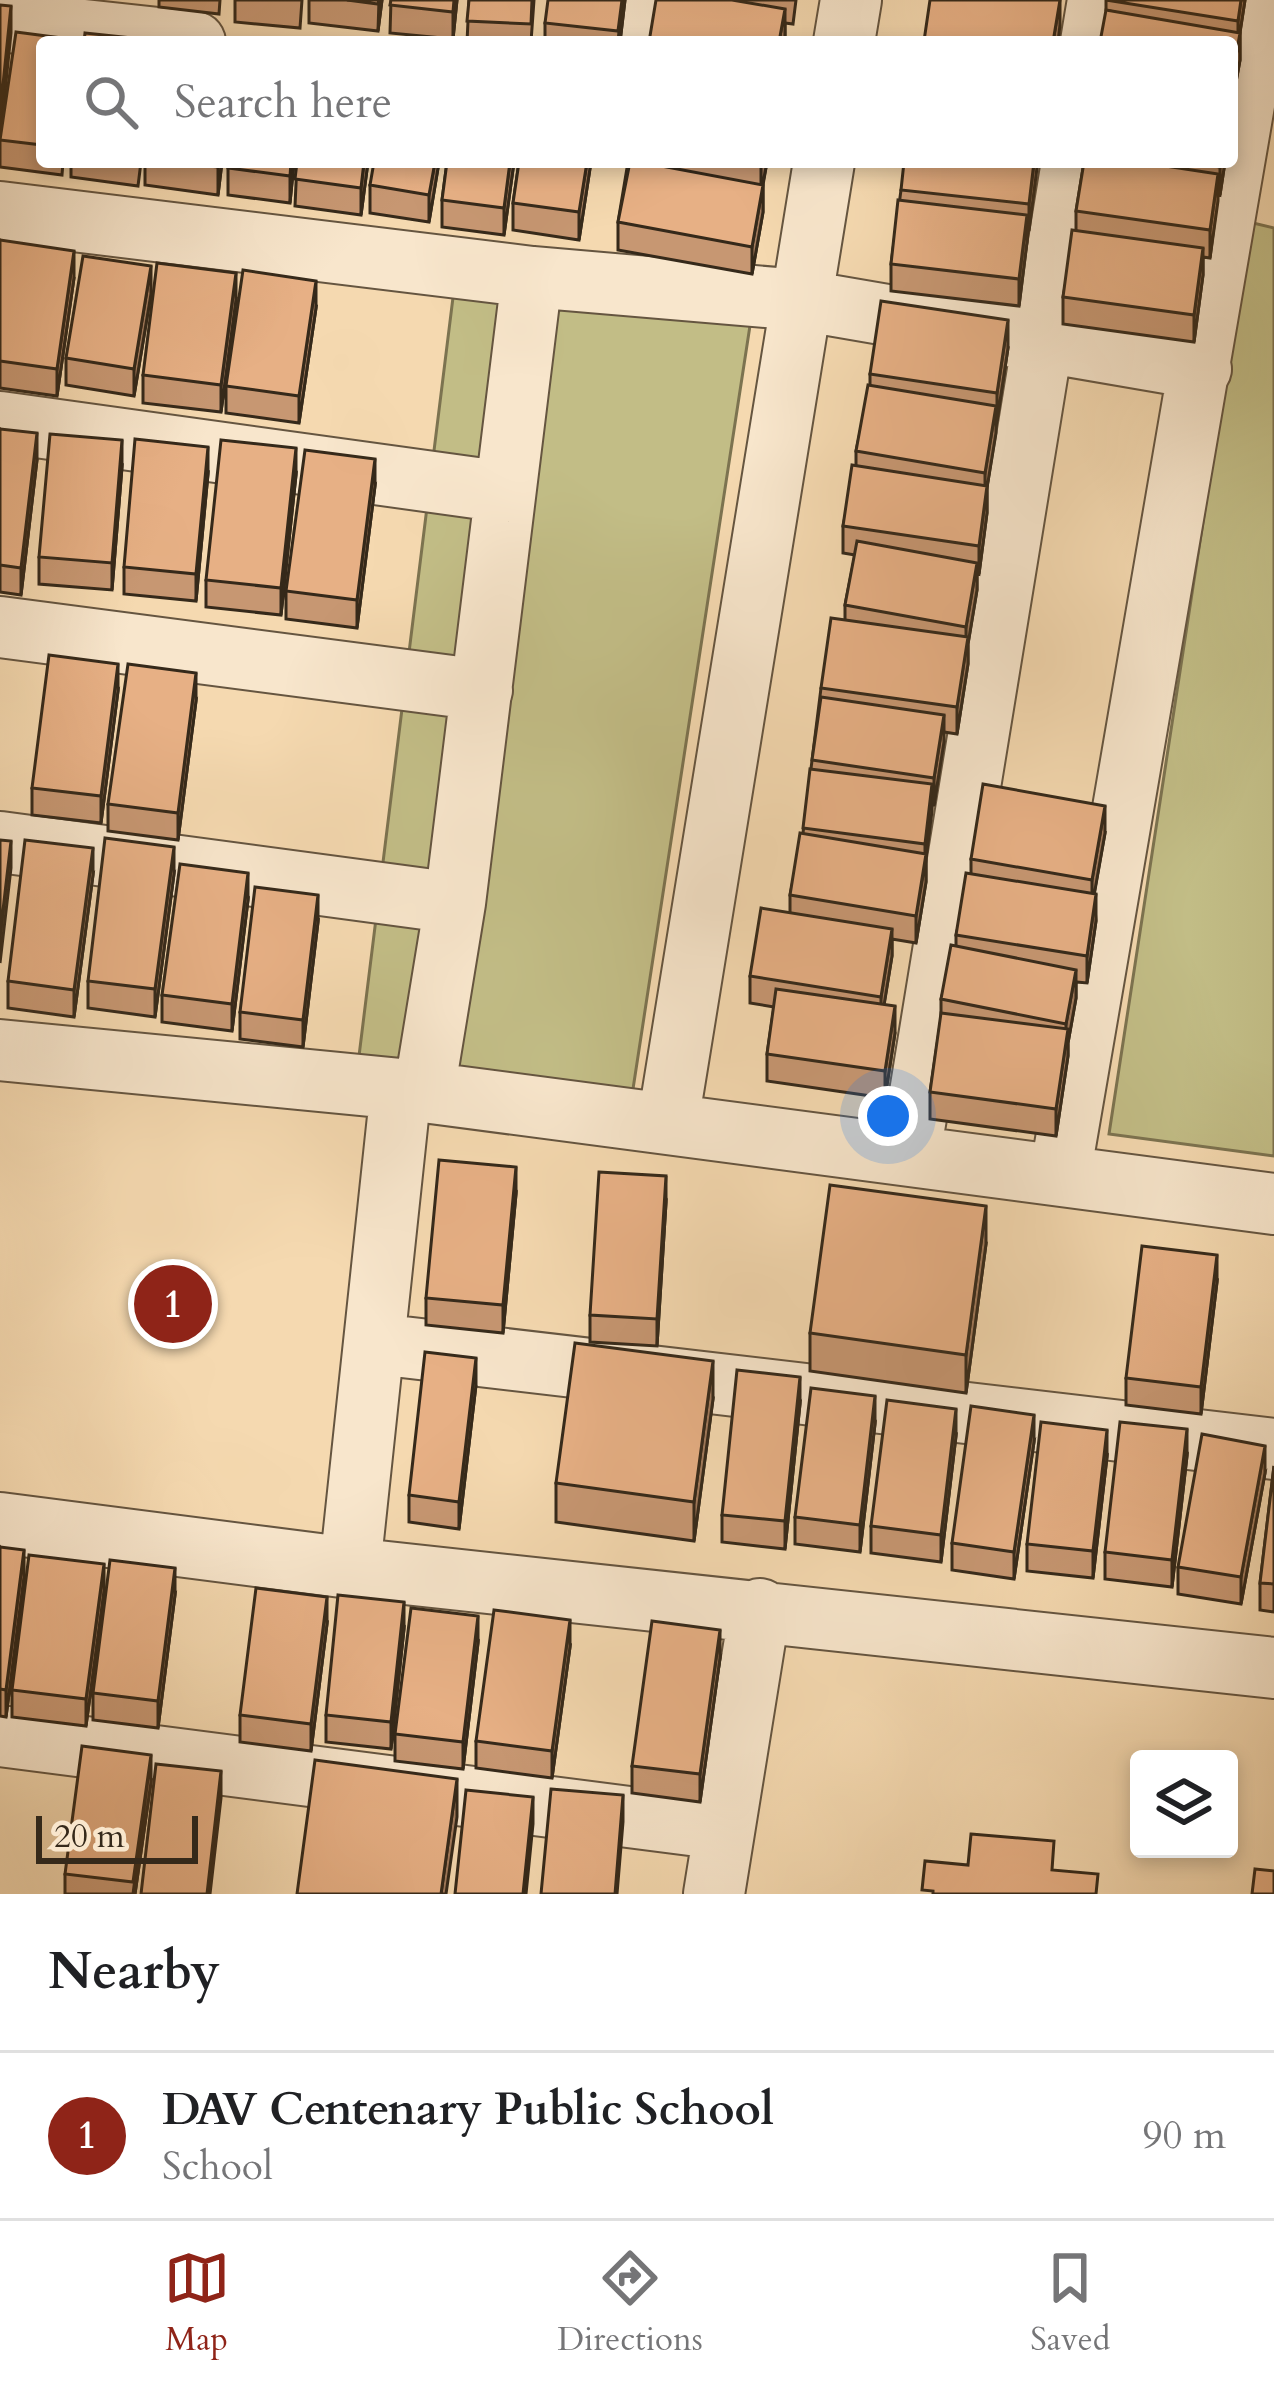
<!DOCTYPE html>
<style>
body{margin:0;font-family:Cardo,serif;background:#f2f2f2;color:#202124}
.controls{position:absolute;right:36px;bottom:36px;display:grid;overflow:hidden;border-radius:12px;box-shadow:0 6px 18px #0003}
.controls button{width:108px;height:108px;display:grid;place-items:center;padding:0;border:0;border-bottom:3px solid #e0e0e0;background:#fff;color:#202124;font:60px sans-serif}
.scale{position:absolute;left:36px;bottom:30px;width:162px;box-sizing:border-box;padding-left:12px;border:6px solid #35291a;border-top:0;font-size:33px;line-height:42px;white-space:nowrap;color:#35291a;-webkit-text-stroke:9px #f8e6cc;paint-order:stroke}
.you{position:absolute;left:888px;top:1116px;width:42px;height:42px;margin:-30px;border:9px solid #fff;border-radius:50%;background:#1a73e8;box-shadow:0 0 0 18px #1a73e833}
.badge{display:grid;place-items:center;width:78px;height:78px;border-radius:50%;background:#8f2418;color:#fff;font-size:39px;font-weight:700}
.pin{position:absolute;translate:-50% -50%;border:6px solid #fff;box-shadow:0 3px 12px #0006}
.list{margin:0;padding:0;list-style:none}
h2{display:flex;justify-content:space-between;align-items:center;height:156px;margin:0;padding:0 48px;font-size:51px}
h2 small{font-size:39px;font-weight:400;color:#757577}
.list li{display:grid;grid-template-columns:78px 1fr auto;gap:36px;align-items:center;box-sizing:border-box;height:168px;padding:0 48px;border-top:3px solid #e0e0e0}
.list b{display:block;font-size:45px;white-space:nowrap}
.list p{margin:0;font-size:39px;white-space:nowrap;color:#757577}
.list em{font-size:39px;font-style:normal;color:#757577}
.icon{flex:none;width:66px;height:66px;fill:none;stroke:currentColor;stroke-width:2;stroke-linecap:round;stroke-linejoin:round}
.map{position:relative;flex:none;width:1274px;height:1894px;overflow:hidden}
.search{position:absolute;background:#fff;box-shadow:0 6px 18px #0003;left:36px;right:36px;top:36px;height:132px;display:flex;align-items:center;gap:30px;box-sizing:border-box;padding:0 42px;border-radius:12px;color:#757577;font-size:45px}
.sheet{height:324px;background:#fff}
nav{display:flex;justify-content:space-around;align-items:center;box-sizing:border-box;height:168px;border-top:3px solid #e0e0e0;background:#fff;font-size:33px;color:#757577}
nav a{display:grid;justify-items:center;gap:6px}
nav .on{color:#8f2418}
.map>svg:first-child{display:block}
.green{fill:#c2bd86;stroke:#7c7350;stroke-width:3}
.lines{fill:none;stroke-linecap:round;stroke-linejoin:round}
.street-casing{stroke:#655540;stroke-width:64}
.street{stroke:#f8e6cc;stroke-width:60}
.wall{fill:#c79772;stroke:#35291a;stroke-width:3}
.shaded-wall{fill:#a27b5d;stroke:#35291a;stroke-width:3}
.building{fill:#e7b085;stroke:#35291a;stroke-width:3}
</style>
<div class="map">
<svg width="1274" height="1894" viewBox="0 0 1274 1894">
<rect width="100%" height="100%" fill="#f5d9b0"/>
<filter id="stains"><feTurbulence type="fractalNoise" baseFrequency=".00167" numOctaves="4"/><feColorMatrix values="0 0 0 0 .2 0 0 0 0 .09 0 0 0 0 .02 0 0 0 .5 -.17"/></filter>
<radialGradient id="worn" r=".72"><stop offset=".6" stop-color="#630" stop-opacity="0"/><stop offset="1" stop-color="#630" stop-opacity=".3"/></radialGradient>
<path class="green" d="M 1249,222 L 1274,228 L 1274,1156 L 1109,1134 Z
M 459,249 L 755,293 L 631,1102 L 358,1064 Z"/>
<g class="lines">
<defs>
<path id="street" d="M 0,21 L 195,42
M 628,42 L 639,0
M 844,42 L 851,0
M 1091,42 L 1098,0
M 0,212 L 532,277 L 800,300 L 1201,369
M 0,422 L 505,492
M 0,627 L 482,690
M 0,842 L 455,903
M 0,1050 L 401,1089 L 1274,1204
M 424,1092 L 455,903 L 532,277
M 668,1122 L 824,162
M 910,1154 L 1072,162
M 1060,1175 L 1262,0
M 377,1344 L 1274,1449
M 0,1523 L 350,1568 L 1274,1668
M 350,1568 L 401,1089
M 0,1736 L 722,1829
M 714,1894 L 760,1609"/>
</defs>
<use href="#street" class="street-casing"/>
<use href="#street" class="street"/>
</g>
<path class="wall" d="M 159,0 L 220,0 L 219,14 L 159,7 Z
M 235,0 L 302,0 L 300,28 L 235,22 Z
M 309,0 L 382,0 L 378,31 L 309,23 Z
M 391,0 L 457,0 L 453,39 L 390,33 Z
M 469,0 L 534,0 L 531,42 L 467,42 Z
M 625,0 L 620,42 L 545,42 L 545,23 Z
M 656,0 L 796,0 L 793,24 L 785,23 L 785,36 Z
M 1106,0 L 1245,0 L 1240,33 L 1240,60 L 1232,104 L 1232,42 L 1106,10 Z
M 42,42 L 42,162 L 63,162 L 62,175 L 0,167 L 0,140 Z
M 71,162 L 141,162 L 138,186 L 71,177 Z
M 145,162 L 222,162 L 218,195 L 145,185 Z
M 294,162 L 290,203 L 228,195 L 228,168 Z
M 297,162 L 368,162 L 361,215 L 295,206 Z
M 439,162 L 429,222 L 370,213 L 370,185 Z
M 447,162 L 514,162 L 504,235 L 442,227 L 442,200 Z
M 519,162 L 591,162 L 579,240 L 513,230 L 513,203 Z
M 628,162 L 767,162 L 763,185 L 763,212 L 752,274 L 618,250 L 618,222 Z
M 1037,162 L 1019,306 L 891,291 L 891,264 L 901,190 Z
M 1084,162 L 1225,162 L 1220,195 L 1218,194 L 1210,258 L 1203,257 L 1203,275 L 1194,342 L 1063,324 L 1063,297 L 1076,230 L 1076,211 Z
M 0,240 L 74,278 L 57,396 L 0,388 Z
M 151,294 L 134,396 L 66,385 L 66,358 Z
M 236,300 L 221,412 L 143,403 L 143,375 Z
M 316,308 L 299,423 L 226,413 L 226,386 Z
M 1008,348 L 987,486 L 987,513 L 979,574 L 977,573 L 977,590 L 968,644 L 968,664 L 957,734 L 944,732 L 934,805 L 932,805 L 926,858 L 926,882 L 916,943 L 892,939 L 892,956 L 884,1004 L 895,1033 L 885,1098 L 767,1081 L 767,1054 L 774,1007 L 750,1003 L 750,976 L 790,913 L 790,895 L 803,833 L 821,688 L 845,620 L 845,605 L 855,555 L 843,553 L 843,526 L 856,466 L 856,451 L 870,386 L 870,374 Z
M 0,429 L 37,460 L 21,595 L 0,592 Z
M 122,467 L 112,590 L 39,584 L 39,557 Z
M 208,474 L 196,601 L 124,594 L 124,567 Z
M 296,475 L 281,615 L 206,607 L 206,580 Z
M 375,486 L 357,628 L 286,619 L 286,591 Z
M 118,691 L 101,823 L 32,815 L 32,788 Z
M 196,701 L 178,840 L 108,831 L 108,804 Z
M 1105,833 L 1094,894 L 1096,921 L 1087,983 L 1076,982 L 1076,998 L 1068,1043 L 1068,1056 L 1056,1136 L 930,1119 L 930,1092 L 941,1018 L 941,999 L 956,946 L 956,935 L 971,874 L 971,859 Z
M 174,874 L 155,1017 L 88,1008 L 88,981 Z
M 93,875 L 74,1017 L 8,1008 L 8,981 Z
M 248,900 L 232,1031 L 162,1022 L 162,995 Z
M 318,922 L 303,1047 L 240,1039 L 240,1012 Z
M 516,1194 L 503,1333 L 426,1325 L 426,1298 Z
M 666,1203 L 657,1346 L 590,1342 L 590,1315 Z
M 986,1244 L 966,1393 L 810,1371 L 810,1333 Z
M 1217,1282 L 1201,1414 L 1126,1405 L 1126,1378 Z
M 476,1385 L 459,1529 L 409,1522 L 409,1495 Z
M 713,1399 L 694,1541 L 556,1522 L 556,1483 Z
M 800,1404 L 785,1549 L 722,1542 L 722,1515 Z
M 875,1424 L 860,1552 L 795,1544 L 795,1517 Z
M 956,1436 L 941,1562 L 871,1553 L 871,1526 Z
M 1034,1442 L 1014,1579 L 952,1570 L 952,1543 Z
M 1187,1456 L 1172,1587 L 1105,1579 L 1105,1552 Z
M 1107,1457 L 1093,1578 L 1027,1571 L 1027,1544 Z
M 1274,1466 L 1274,1612 L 1260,1610 L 1260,1583 Z
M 1265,1473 L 1241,1604 L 1178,1594 L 1178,1567 Z
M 0,1547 L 24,1577 L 6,1717 L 0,1716 Z
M 104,1591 L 86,1726 L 12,1717 L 12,1690 Z
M 175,1595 L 158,1728 L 93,1720 L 93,1693 Z
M 327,1624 L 311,1751 L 240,1742 L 240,1715 Z
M 404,1629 L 391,1749 L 326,1742 L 326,1715 Z
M 478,1643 L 463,1769 L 395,1761 L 395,1734 Z
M 570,1647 L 552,1778 L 476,1768 L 476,1741 Z
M 720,1658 L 700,1802 L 632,1793 L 632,1766 Z
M 151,1782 L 135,1894 L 65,1894 L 65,1874 Z"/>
<path class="shaded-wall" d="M 379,0 L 382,0 L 378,31 Z
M 454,0 L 457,0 L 453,39 L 453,12 Z
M 622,0 L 625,0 L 620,42 L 618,42 Z
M 1060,0 L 1060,25 L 1058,42 L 1053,42 Z
M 1241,0 L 1245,0 L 1239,38 L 1240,33 L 1240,60 L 1232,104 L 1232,77 L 1238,46 L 1238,21 Z
M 11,6 L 11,33 L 0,141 L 0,114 Z
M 785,9 L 785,36 L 784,42 L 779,42 Z
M 219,162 L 222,162 L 218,195 L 218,167 Z
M 291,162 L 294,162 L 290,203 L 290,176 Z
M 364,162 L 368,162 L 361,215 L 361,188 Z
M 435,162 L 439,162 L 429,222 L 429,195 Z
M 510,162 L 514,162 L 504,235 L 504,208 Z
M 587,162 L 591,162 L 579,240 L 579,212 Z
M 762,162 L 767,162 L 761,193 L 761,166 Z
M 1034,162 L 1037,162 L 1037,168 L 1029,231 L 1029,204 Z
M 1221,162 L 1225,162 L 1220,195 L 1220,167 Z
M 1218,174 L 1218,201 L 1210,258 L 1210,230 Z
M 763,185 L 763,212 L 752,274 L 752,247 Z
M 1027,215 L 1027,242 L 1019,306 L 1019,279 Z
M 1203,248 L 1203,275 L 1194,342 L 1194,315 Z
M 74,251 L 74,278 L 57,396 L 57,369 Z
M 151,266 L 151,294 L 134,396 L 134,369 Z
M 236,273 L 236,300 L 221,412 L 221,385 Z
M 316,281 L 316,308 L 299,423 L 299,396 Z
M 1008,320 L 1008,348 L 997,421 L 997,393 Z
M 996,406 L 996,433 L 985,500 L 985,473 Z
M 37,433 L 37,460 L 21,595 L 21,568 Z
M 122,440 L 122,467 L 112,590 L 112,563 Z
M 208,447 L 208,474 L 196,601 L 196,574 Z
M 296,448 L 296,475 L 281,615 L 281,588 Z
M 375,459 L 375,486 L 357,628 L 357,600 Z
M 987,486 L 987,513 L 979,574 L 979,546 Z
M 977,563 L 977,590 L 968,644 L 968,664 L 957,734 L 957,707 L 966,648 L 966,627 Z
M 118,664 L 118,691 L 101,823 L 101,796 Z
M 196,673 L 196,701 L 178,840 L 178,813 Z
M 944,715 L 944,742 L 934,805 L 934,778 Z
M 932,784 L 932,811 L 926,858 L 926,882 L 916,943 L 916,916 L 925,864 L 925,844 Z
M 1105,806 L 1105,833 L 1092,907 L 1092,880 Z
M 11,841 L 11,868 L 0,963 L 0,936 Z
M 174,847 L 174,874 L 155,1017 L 155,989 Z
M 93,848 L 93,875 L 74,1017 L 74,990 Z
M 248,873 L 248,900 L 232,1031 L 232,1004 Z
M 1096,894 L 1096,921 L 1087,983 L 1087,956 Z
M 318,895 L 318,922 L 303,1047 L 303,1020 Z
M 892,929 L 892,956 L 881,1024 L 881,997 Z
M 1076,970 L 1076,998 L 1068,1043 L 1068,1056 L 1056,1136 L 1056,1109 L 1066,1041 L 1066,1024 Z
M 895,1006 L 895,1033 L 885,1098 L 885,1071 Z
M 516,1167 L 516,1194 L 503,1333 L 503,1305 Z
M 666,1176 L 666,1203 L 657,1346 L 657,1319 Z
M 986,1206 L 986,1244 L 966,1393 L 966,1355 Z
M 1217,1255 L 1217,1282 L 1201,1414 L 1201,1387 Z
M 476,1358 L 476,1385 L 459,1529 L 459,1502 Z
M 713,1361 L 713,1399 L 694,1541 L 694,1502 Z
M 800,1377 L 800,1404 L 785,1549 L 785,1521 Z
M 875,1396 L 875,1424 L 860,1552 L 860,1525 Z
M 956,1409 L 956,1436 L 941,1562 L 941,1535 Z
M 1034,1415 L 1034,1442 L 1014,1579 L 1014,1552 Z
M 1187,1429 L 1187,1456 L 1172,1587 L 1172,1560 Z
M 1107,1430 L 1107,1457 L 1093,1578 L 1093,1551 Z
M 1265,1446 L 1265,1473 L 1241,1604 L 1241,1577 Z
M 24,1550 L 24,1577 L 6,1717 L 6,1690 Z
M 104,1564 L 104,1591 L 86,1726 L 86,1699 Z
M 175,1568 L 175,1595 L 158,1728 L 158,1701 Z
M 327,1597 L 327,1624 L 311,1751 L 311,1724 Z
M 404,1602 L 404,1629 L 391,1749 L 391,1722 Z
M 478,1616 L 478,1643 L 463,1769 L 463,1742 Z
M 570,1620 L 570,1647 L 552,1778 L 552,1751 Z
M 720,1630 L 720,1658 L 700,1802 L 700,1774 Z
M 151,1755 L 151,1782 L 135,1894 L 133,1894 Z
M 221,1771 L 221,1798 L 210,1894 L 207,1894 Z
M 457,1779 L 457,1817 L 446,1894 L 441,1894 Z
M 623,1795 L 623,1822 L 617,1894 L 615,1894 Z
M 533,1797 L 533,1824 L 526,1894 L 523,1894 Z"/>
<path class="building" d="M 347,0 L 379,0 L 378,4 Z
M 391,0 L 454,0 L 453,12 L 390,5 Z
M 469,0 L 532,0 L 531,24 L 467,21 Z
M 548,0 L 622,0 L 618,31 L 545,23 Z
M 656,0 L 732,0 L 785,9 L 779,42 L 649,42 Z
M 930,0 L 1060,0 L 1053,42 L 924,41 Z
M 1106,0 L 1241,0 L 1238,21 Z
M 0,5 L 11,6 L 0,114 Z
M 1106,10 L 1240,33 L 1232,77 L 1232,42 L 1100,42 Z
M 16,32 L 77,40 L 76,42 L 42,42 L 42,145 L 0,140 Z
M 85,33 L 151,40 L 84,42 Z
M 178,162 L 219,162 L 218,167 Z
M 228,162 L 291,162 L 290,176 L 228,168 Z
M 297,162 L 364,162 L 361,188 L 295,179 Z
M 374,162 L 435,162 L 429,195 L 370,185 Z
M 447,162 L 510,162 L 504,208 L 442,200 Z
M 519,162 L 587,162 L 579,212 L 513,203 Z
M 630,162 L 640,162 L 763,185 L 752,247 L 618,222 Z
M 904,162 L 1034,162 L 1029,204 L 901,190 Z
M 1084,162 L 1139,162 L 1218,174 L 1210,230 L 1076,211 Z
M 1187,162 L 1221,162 L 1220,167 Z
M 898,200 L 1027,215 L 1019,279 L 891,264 Z
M 1072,230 L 1203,248 L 1194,315 L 1063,297 Z
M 0,240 L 74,251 L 57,369 L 0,361 Z
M 83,256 L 151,266 L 134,369 L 66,358 Z
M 157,263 L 236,273 L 221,385 L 143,375 Z
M 243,270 L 316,281 L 299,396 L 226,386 Z
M 881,301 L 1008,320 L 997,393 L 870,374 Z
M 868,385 L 996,406 L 985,473 L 856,451 Z
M 0,429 L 37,433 L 21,568 L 0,565 Z
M 50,434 L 122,440 L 112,563 L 39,557 Z
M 135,439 L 208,447 L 196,574 L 124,567 Z
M 221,440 L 296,448 L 281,588 L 206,580 Z
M 305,450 L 375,459 L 357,600 L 286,591 Z
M 852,465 L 987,486 L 979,546 L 843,526 Z
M 857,541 L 977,563 L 966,627 L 845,605 Z
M 831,618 L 968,637 L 957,707 L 821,688 Z
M 49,655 L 118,664 L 101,796 L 32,788 Z
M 128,664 L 196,673 L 178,813 L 108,804 Z
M 821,697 L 944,715 L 934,778 L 812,760 Z
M 810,769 L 932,784 L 925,844 L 803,828 Z
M 983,784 L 1105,806 L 1092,880 L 971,859 Z
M 800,833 L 926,854 L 916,916 L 790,895 Z
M 105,838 L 174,847 L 155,989 L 88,981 Z
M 0,840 L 11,841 L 0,936 Z
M 25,840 L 93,848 L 74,990 L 8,981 Z
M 180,864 L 248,873 L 232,1004 L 162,995 Z
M 966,873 L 1096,894 L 1087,956 L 956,935 Z
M 255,887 L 318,895 L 303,1020 L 240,1012 Z
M 761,908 L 892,929 L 881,997 L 750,976 Z
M 951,945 L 1076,970 L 1066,1024 L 941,999 Z
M 776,989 L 895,1006 L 885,1071 L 767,1054 Z
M 941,1013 L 1068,1029 L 1056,1109 L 930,1092 Z
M 439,1160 L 516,1167 L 503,1305 L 426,1298 Z
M 599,1172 L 666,1176 L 657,1319 L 590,1315 Z
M 830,1185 L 986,1206 L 966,1355 L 810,1333 Z
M 1142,1246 L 1217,1255 L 1201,1387 L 1126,1378 Z
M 575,1343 L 713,1361 L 694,1502 L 556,1483 Z
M 425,1352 L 476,1358 L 459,1502 L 409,1495 Z
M 737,1370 L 800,1377 L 785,1521 L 722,1515 Z
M 811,1388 L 875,1396 L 860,1525 L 795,1517 Z
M 887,1400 L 956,1409 L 941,1535 L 871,1526 Z
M 971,1406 L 1034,1415 L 1014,1552 L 952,1543 Z
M 1041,1422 L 1107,1430 L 1093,1551 L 1027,1544 Z
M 1120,1422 L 1187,1429 L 1172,1560 L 1105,1552 Z
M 1202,1434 L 1265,1446 L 1241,1577 L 1178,1567 Z
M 1274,1466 L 1274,1584 L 1260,1583 Z
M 0,1547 L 24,1550 L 6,1690 L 0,1689 Z
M 29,1555 L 104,1564 L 86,1699 L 12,1690 Z
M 110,1560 L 175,1568 L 158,1701 L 93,1693 Z
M 256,1588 L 327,1597 L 311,1724 L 240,1715 Z
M 338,1595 L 404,1602 L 391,1722 L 326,1715 Z
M 411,1608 L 478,1616 L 463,1742 L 395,1734 Z
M 494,1610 L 570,1620 L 552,1751 L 476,1741 Z
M 652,1621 L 720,1630 L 700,1774 L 632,1766 Z
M 82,1746 L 151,1755 L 133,1882 L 65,1874 Z
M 315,1760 L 457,1779 L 441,1894 L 297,1894 Z
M 156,1764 L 221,1771 L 207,1894 L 141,1894 Z
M 551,1789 L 623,1795 L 615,1894 L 541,1894 Z
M 466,1790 L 533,1797 L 523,1894 L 455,1894 Z
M 971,1834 L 1054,1841 L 1052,1870 L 1098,1874 L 1096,1894 L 933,1894 L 933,1891 L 922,1890 L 925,1861 L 968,1865 Z
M 1255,1869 L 1274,1871 L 1274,1894 L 1252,1894 Z"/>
<rect width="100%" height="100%" filter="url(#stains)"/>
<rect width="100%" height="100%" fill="url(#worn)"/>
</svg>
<div class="controls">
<button><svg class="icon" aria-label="layers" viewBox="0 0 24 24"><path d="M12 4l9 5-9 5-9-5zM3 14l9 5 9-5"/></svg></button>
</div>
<div class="scale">20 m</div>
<div class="you"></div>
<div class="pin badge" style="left:173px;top:1304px">1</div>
<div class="search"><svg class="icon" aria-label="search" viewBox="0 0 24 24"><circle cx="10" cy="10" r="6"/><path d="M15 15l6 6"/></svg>Search here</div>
</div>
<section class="sheet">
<h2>Nearby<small></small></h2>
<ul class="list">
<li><span class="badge">1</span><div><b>DAV Centenary Public School</b><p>School</p></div><em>90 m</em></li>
</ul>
</section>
<nav>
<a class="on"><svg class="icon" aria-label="map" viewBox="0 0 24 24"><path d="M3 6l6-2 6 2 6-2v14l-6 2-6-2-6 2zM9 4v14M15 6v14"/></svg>Map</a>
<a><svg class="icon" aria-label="directions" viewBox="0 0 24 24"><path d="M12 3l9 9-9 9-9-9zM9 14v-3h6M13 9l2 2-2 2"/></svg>Directions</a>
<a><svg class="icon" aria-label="saved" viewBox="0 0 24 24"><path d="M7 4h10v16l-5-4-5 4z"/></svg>Saved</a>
</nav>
